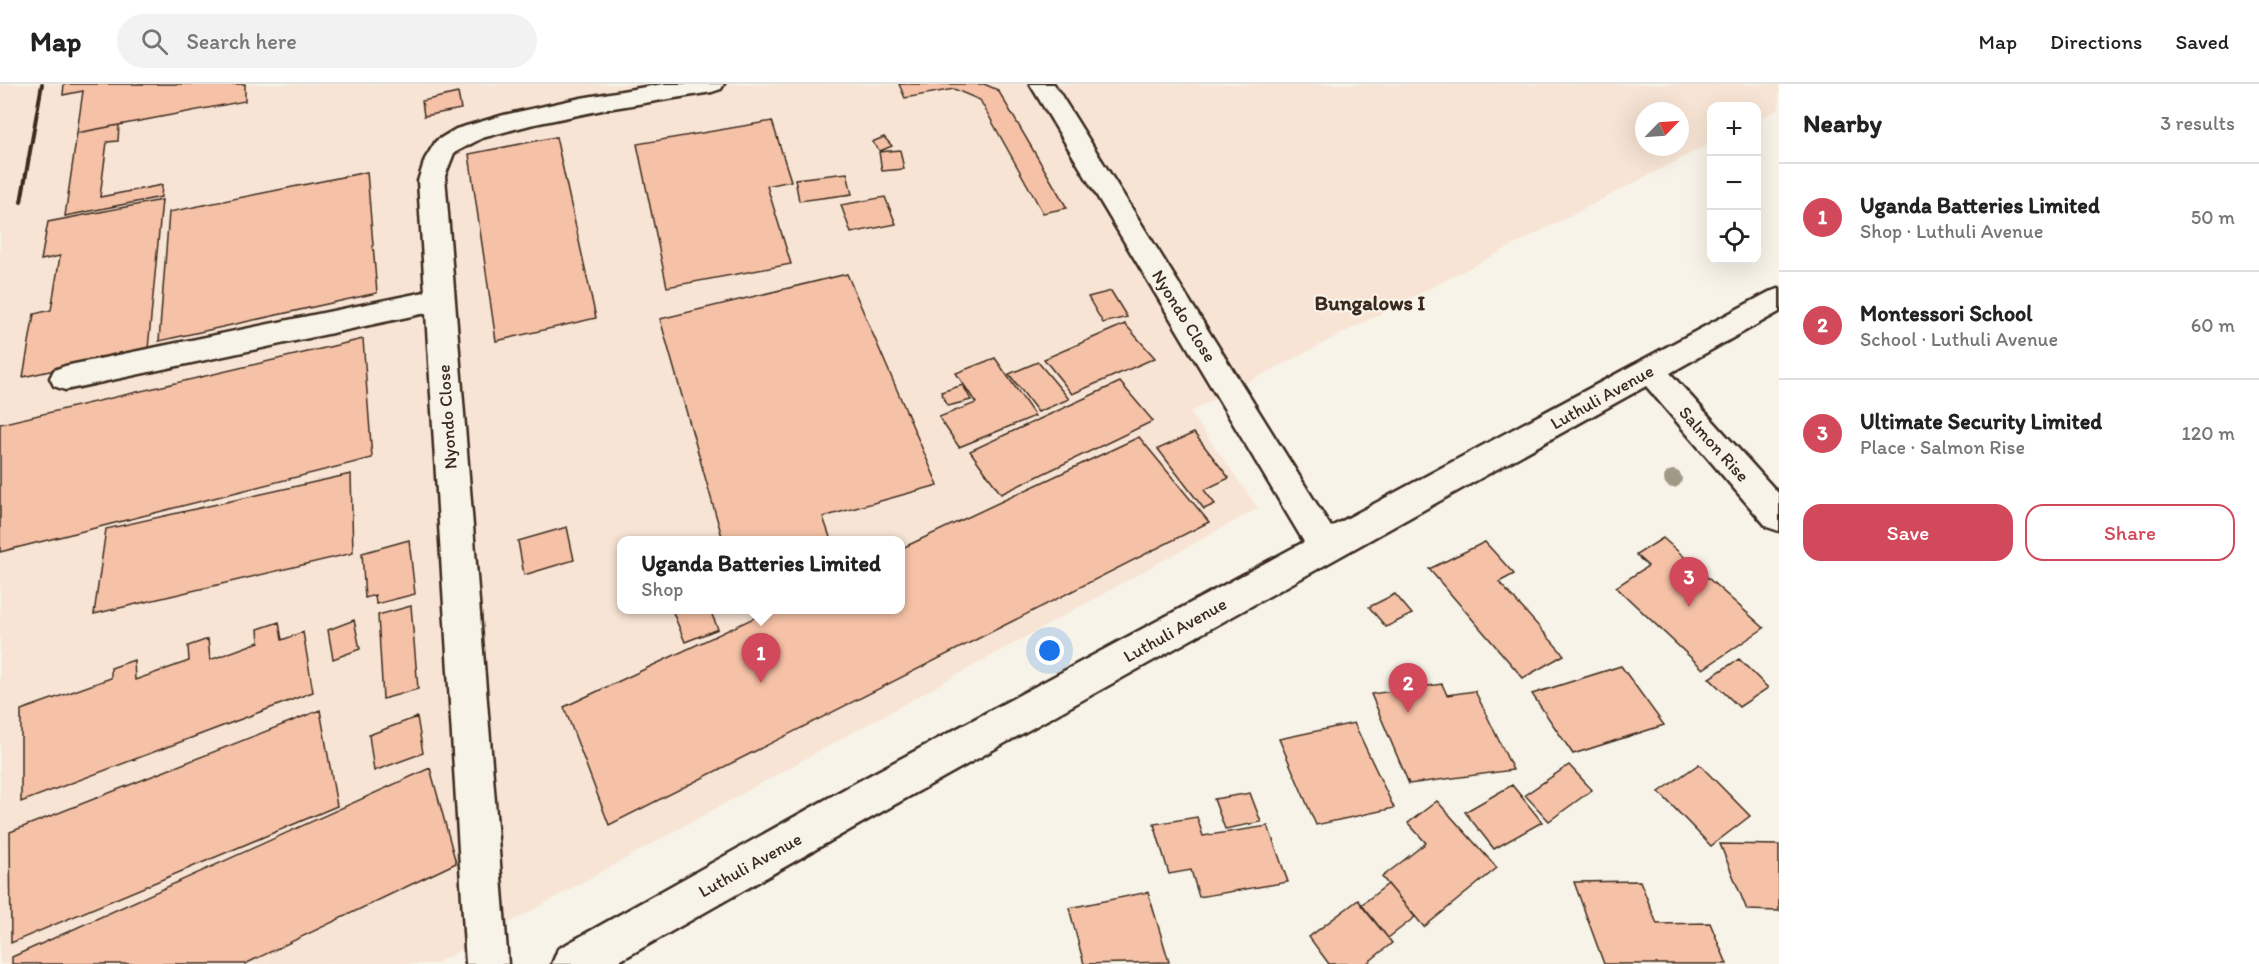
<!DOCTYPE html>
<meta charset="utf-8">
<style>
body{margin:0;font-family:Itim,sans-serif;background:#f2f2f2;color:#222}
.controls{position:absolute;right:18px;top:18px;display:grid;overflow:hidden;border-radius:12px;box-shadow:0 6px 24px #0002}
.controls button{width:54px;height:54px;display:grid;place-items:center;padding:0;border:0;border-bottom:2px solid #e0e0e0;background:#fff;color:#222;font:30px sans-serif}
.compass{position:absolute;left:1635px;top:18px;width:54px;height:54px;border-radius:50%;background:#fff;box-shadow:0 6px 24px #0002;rotate:65deg}
.you{position:absolute;left:1050px;top:567px;width:21px;height:21px;margin:-15px;border:4px solid #fff;border-radius:50%;background:#1a73e8;box-shadow:0 0 0 9px #1a73e833}
.badge{display:grid;place-items:center;width:39px;height:39px;border-radius:50%;background:#d1495b;color:#fff;font-size:20px;font-weight:700}
.pin{position:absolute;translate:-50% -50px;filter:drop-shadow(0 2px 3px #0008)}
.pin::after{content:'';position:absolute;top:32px;width:21px;height:18px;background:inherit;clip-path:polygon(0 0,100% 0,50% 100%)}
.popup{position:absolute;left:617px;top:452px;width:288px;height:78px;box-sizing:border-box;display:grid;place-content:center;border-radius:12px;background:#fff;filter:drop-shadow(0 2px 4px #0005);font-size:20px;white-space:nowrap;color:#767676}
.popup b{font-size:22px;color:#222}
.popup::after{content:'';position:absolute;left:50%;top:100%;margin-left:-12px;border:12px solid transparent;border-top-color:#fff}
.list{margin:0;padding:0;list-style:none}
h2{display:flex;justify-content:space-between;align-items:center;height:78px;margin:0;padding:0 24px;font-size:26px}
h2 small{font-size:20px;font-weight:400;color:#767676}
.list li{display:grid;grid-template-columns:39px 1fr auto;gap:18px;align-items:center;box-sizing:border-box;height:108px;padding:0 24px;border-top:2px solid #e0e0e0}
.list b{display:block;font-size:22px;white-space:nowrap}
.list p{margin:0;font-size:20px;white-space:nowrap;color:#767676}
.list em{font-size:20px;font-style:normal;color:#767676}
.actions{display:flex;gap:12px;padding:18px 24px}
.actions a{flex:1;padding:14px 0;border:2px solid #d1495b;border-radius:18px;text-align:center;font-size:21px;color:#d1495b}
.actions .main{background:#d1495b;color:#fff}
.icon{flex:none;width:33px;height:33px;fill:none;stroke:currentColor;stroke-width:2;stroke-linecap:round;stroke-linejoin:round}
.map{position:relative;flex:none;width:1779px;height:880px;overflow:hidden}
header{display:flex;align-items:center;gap:36px;box-sizing:border-box;height:84px;padding:0 30px;background:#fff;border-bottom:2px solid #e0e0e0}
header strong{font-size:28px}
nav{display:flex;gap:33px;margin-inline-start:auto;font-size:21px}
.search{width:420px;height:54px;background:#f2f2f2;display:flex;align-items:center;gap:15px;box-sizing:border-box;padding:0 21px;border-radius:33px;color:#767676;font-size:22px}
main{display:flex}
aside{flex:1;background:#fff}
.map>svg:first-child{display:block}
.built{fill:#f7e4d4;fill-rule:evenodd}
.building{fill:#f6c2a7;stroke:#3b2a1e;stroke-width:1.5}
.lines{fill:none;stroke-linecap:round;stroke-linejoin:round}
.minor-casing{stroke:#3b2a1e;stroke-width:5}
.minor{fill:#f7f3e8;fill-rule:evenodd}
.rail{stroke:#3b2a1e;stroke-width:4}
.tree{fill:#a09987}
.labels{text-anchor:middle;stroke-width:4.5;stroke-linejoin:round;paint-order:stroke}
.street-label{font-size:18px;fill:#3b2a1e;stroke:#f7f3e8}
.quarter-label{font-size:21px;font-weight:bold;fill:#3b2a1e;stroke:#f7f3e8}
</style>
<header>
<strong>Map</strong>
<div class="search"><svg class="icon" aria-label="search" viewBox="0 0 24 24"><circle cx="10" cy="10" r="6"/><path d="M15 15l6 6"/></svg>Search here</div>
<nav><a>Map</a><a>Directions</a><a>Saved</a></nav>
</header>
<main>
<div class="map">
<svg width="1779" height="880" viewBox="0 0 1779 880">
<rect width="100%" height="100%" fill="#f7f3e8"/>
<filter id="ink" filterUnits="userSpaceOnUse"><feTurbulence type="fractalNoise" baseFrequency=".0167" numOctaves="2"/><feDisplacementMap in="SourceGraphic" scale="12" xChannelSelector="R" yChannelSelector="G"/><feConvolveMatrix kernelMatrix="1 2 1 2 8 2 1 2 1" color-interpolation-filters="sRGB"/></filter>
<g filter="url(#ink)">
<path class="built" d="M 0,0 L 1779,0 L 1779,25 L 1757,36 L 1756,22 L 1712,22 L 1711,59 L 1190,328 L 1258,424 L 435,880 L 0,880 ZM 1644,27 L 1680,27 L 1680,63 L 1644,63 ZM 622,456 L 900,456 L 900,526 L 622,526 Z"/>
<path class="building" d="M 64,0 L 245,0 L 245,17 L 77,49 L 83,7 L 63,11 Z
M 899,0 L 984,0 L 998,6 L 1067,124 L 1043,129 L 980,16 L 954,5 L 905,14 Z
M 458,9 L 461,25 L 424,32 L 422,17 Z
M 772,37 L 791,97 L 767,102 L 791,180 L 667,203 L 637,60 Z
M 119,41 L 118,57 L 107,58 L 100,113 L 162,101 L 161,113 L 65,132 L 77,49 Z
M 556,53 L 596,234 L 496,257 L 469,70 Z
M 884,53 L 892,62 L 880,67 L 872,58 Z
M 900,66 L 904,85 L 882,87 L 879,68 Z
M 367,88 L 377,209 L 159,257 L 169,128 Z
M 847,89 L 852,110 L 799,117 L 795,95 Z
M 885,113 L 896,140 L 851,149 L 841,121 Z
M 162,116 L 148,265 L 23,293 L 34,230 L 51,226 L 60,172 L 41,176 L 48,138 Z
M 847,190 L 938,401 L 823,433 L 831,456 L 723,456 L 660,235 Z
M 1111,207 L 1127,233 L 1103,239 L 1088,213 Z
M 1125,240 L 1155,274 L 1072,310 L 1044,275 Z
M 363,255 L 372,374 L 0,468 L 0,340 Z
M 995,274 L 1035,332 L 959,363 L 939,333 L 976,319 L 956,289 Z
M 1038,278 L 1069,315 L 1038,328 L 1009,290 Z
M 1120,298 L 1153,337 L 1001,410 L 970,367 Z
M 963,301 L 971,316 L 948,322 L 941,308 Z
M 1194,349 L 1229,394 L 1204,406 L 1215,420 L 1204,425 L 1158,365 Z
M 1139,353 L 1209,438 L 609,741 L 564,623 L 771,526 L 900,526 L 900,465 Z
M 351,390 L 353,469 L 94,530 L 106,445 Z
M 567,443 L 574,476 L 524,491 L 518,457 Z
M 1663,454 L 1764,544 L 1703,585 L 1616,503 L 1648,482 L 1636,471 Z
M 409,456 L 415,510 L 376,520 L 375,511 L 365,514 L 362,469 Z
M 1485,458 L 1514,490 L 1499,498 L 1564,571 L 1523,594 L 1429,485 Z
M 1395,510 L 1412,530 L 1386,543 L 1369,523 Z
M 411,522 L 418,605 L 383,615 L 378,531 Z
M 672,526 L 710,526 L 718,545 L 685,558 Z
M 354,536 L 360,565 L 333,575 L 328,546 Z
M 279,538 L 282,556 L 303,548 L 313,608 L 21,718 L 21,626 L 111,594 L 111,584 L 134,576 L 135,596 L 189,577 L 188,562 L 208,555 L 210,576 L 259,558 L 258,545 Z
M 1739,575 L 1768,604 L 1739,623 L 1709,594 Z
M 1621,582 L 1664,641 L 1573,670 L 1532,610 Z
M 1442,600 L 1447,611 L 1475,607 L 1513,686 L 1409,700 L 1371,610 Z
M 320,626 L 337,722 L 11,859 L 10,748 Z
M 417,633 L 423,669 L 374,687 L 369,651 Z
M 1354,639 L 1394,724 L 1316,741 L 1279,655 Z
M 1699,680 L 1750,732 L 1711,762 L 1659,708 Z
M 1569,681 L 1592,706 L 1549,737 L 1525,711 Z
M 430,684 L 456,779 L 245,880 L 12,880 L 12,873 Z
M 1512,701 L 1542,738 L 1494,765 L 1465,728 Z
M 1250,709 L 1261,738 L 1225,745 L 1214,715 Z
M 1437,717 L 1497,784 L 1424,843 L 1382,793 L 1426,759 L 1408,739 Z
M 1197,733 L 1203,752 L 1268,742 L 1288,798 L 1199,813 L 1191,786 L 1169,790 L 1154,740 Z
M 1720,760 L 1779,761 L 1779,827 L 1747,826 Z
M 1640,797 L 1657,840 L 1710,839 L 1727,880 L 1604,880 L 1574,798 Z
M 1388,800 L 1415,833 L 1388,854 L 1361,821 Z
M 1148,808 L 1169,878 L 1084,880 L 1069,824 Z
M 1358,816 L 1392,859 L 1366,880 L 1329,880 L 1309,853 Z"/>
<g class="lines">
<defs>
<path id="minor" d="M 663,0 L 724,0 L 721,5 L 712,8 L 607,25 L 530,41 L 482,54 L 454,69 L 445,92 L 508,880 L 466,880 L 426,229 L 65,306 L 54,302 L 50,294 L 54,286 L 65,282 L 425,208 L 418,97 L 425,75 L 436,57 L 456,45 L 504,31 L 581,14 Z
M 1030,0 L 1054,0 L 1331,443 L 1769,208 L 1779,205 L 1779,228 L 1670,289 L 1779,410 L 1779,447 L 1767,443 L 1646,302 L 876,731 L 614,880 L 552,880 L 558,865 L 848,703 L 1304,458 Z"/>
</defs>
<use href="#minor" class="minor-casing"/>
<use href="#minor" class="minor"/>
<path class="rail" d="M 21,118 L 42,0"/>
</g>
<circle class="tree" cx="1673" cy="395" r="9"/>
</g>
<g class="labels">
<g class="street-label">
<text transform="translate(1184 232) rotate(58)" y="6">Nyondo Close</text>
<text transform="translate(1602 313) rotate(-29)" y="6">Luthuli Avenue</text>
<text transform="translate(447 333) rotate(-94)" y="6">Nyondo Close</text>
<text transform="translate(1714 360) rotate(48)" y="6">Salmon Rise</text>
<text transform="translate(1175 546) rotate(-29)" y="6">Luthuli Avenue</text>
<text transform="translate(750 781) rotate(-29)" y="6">Luthuli Avenue</text>
</g>
<g class="quarter-label">
<text x="1370" y="226">Bungalows I</text>
</g>
</g>
</svg>
<div class="controls">
<button>+</button>
<button>−</button>
<button><svg class="icon" aria-label="locate" viewBox="0 0 24 24"><circle cx="12" cy="12" r="6"/><path d="M12 2v4M12 18v4M2 12h4M18 12h4"/></svg></button>
</div>
<svg class="compass" viewBox="-18 -18 36 36"><path d="M0-13l5 13h-10z" fill="#e53935"/><path d="M0 13l5-13h-10z" fill="#767676"/></svg>
<div class="you"></div>
<div class="pin badge" style="left:761px;top:599px">1</div>
<div class="popup"><b>Uganda Batteries Limited</b>Shop</div>
<div class="pin badge" style="left:1408px;top:629px">2</div>
<div class="pin badge" style="left:1689px;top:523px">3</div>
</div>
<aside>
<h2>Nearby<small>3 results</small></h2>
<ul class="list">
<li><span class="badge">1</span><div><b>Uganda Batteries Limited</b><p>Shop · Luthuli Avenue</p></div><em>50 m</em></li>
<li><span class="badge">2</span><div><b>Montessori School</b><p>School · Luthuli Avenue</p></div><em>60 m</em></li>
<li><span class="badge">3</span><div><b>Ultimate Security Limited</b><p>Place · Salmon Rise</p></div><em>120 m</em></li>
</ul>
<div class="actions"><a class="main">Save</a><a>Share</a></div>
</aside>
</main>
